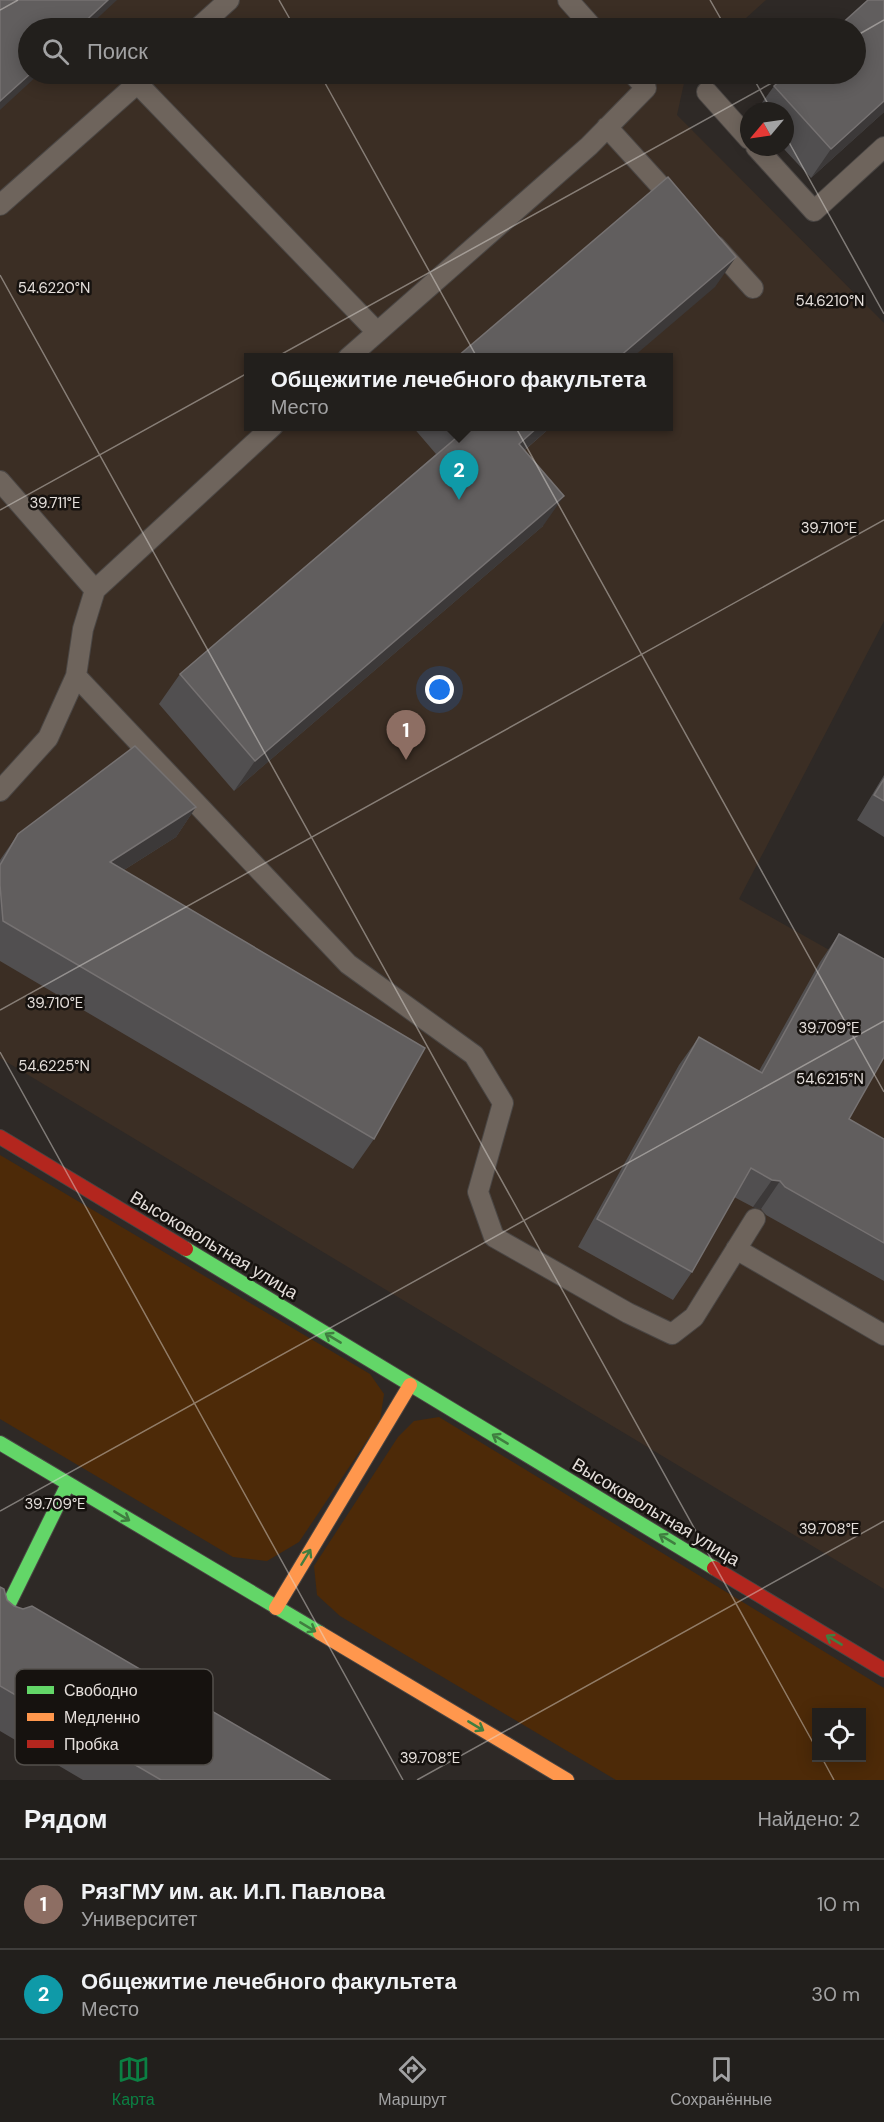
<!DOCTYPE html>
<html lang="ru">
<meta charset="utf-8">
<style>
body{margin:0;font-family:"DM Sans",sans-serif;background:#2a2725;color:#f1f3f6}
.controls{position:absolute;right:18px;bottom:18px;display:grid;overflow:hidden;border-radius:0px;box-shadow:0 3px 15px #0003}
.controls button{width:54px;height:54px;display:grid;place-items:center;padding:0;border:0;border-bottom:2px solid #3f3d3b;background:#221f1c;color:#f1f3f6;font:30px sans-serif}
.compass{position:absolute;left:740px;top:102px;width:54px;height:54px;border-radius:50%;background:#221f1c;box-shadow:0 3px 15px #0003;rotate:241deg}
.you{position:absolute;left:440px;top:690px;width:21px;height:21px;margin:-15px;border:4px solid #fff;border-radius:50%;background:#1a73e8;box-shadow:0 0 0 9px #1a73e833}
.badge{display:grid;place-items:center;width:39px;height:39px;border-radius:50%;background:#0b8043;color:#fff;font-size:20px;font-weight:700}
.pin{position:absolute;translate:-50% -50px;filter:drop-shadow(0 2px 3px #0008)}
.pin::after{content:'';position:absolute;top:32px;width:21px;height:18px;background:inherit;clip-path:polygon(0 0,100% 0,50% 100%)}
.popup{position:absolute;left:244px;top:353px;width:429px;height:78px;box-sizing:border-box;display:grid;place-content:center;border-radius:0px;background:#221f1c;filter:drop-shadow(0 2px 4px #0005);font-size:20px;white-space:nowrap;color:#a2a2a3}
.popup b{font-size:22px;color:#f1f3f6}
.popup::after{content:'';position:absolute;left:50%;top:100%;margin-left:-12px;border:12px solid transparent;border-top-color:#221f1c}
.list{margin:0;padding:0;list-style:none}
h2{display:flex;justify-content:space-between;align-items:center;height:78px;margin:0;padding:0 24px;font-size:26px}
h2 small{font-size:20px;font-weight:400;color:#a2a2a3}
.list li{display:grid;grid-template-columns:39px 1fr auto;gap:18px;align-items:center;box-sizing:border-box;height:90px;padding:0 24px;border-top:2px solid #3f3d3b}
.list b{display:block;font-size:22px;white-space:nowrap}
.list p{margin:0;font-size:20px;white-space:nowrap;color:#a2a2a3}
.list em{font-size:20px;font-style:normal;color:#a2a2a3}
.icon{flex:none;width:33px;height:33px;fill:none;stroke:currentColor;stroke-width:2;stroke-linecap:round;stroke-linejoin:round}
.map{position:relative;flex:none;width:884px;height:1780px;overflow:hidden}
.search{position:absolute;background:#221f1c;box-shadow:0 3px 15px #0003;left:18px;right:18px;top:18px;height:66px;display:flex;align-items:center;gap:15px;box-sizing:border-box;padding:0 21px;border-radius:33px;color:#a2a2a3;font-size:22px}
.sheet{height:258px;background:#221f1c}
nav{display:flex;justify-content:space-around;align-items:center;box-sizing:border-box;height:84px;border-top:2px solid #3f3d3b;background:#221f1c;font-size:16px;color:#a2a2a3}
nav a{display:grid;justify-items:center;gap:3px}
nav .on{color:#0b8043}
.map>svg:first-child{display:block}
.built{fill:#3b2e24;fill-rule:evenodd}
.green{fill:#4d2a08;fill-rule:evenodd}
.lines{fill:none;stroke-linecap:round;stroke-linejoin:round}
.lane-casing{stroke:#4a4644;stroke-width:22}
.fast-casing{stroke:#4a4644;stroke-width:16}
.slow-casing{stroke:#4a4644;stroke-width:16}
.jam-casing{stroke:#4a4644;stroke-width:16}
.lane{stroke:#6e645c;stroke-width:20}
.fast{stroke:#63d668;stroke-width:14}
.slow{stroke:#ff974d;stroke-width:14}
.jam{stroke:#b3261e;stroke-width:14}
.wall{fill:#514f50}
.shaded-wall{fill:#3c3939}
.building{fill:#615e5e;stroke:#767272;stroke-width:1.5}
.oneway{stroke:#407e40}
.ticks{fill:none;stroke:#e5dfdb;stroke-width:1.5;stroke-opacity:0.45}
.labels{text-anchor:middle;stroke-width:5;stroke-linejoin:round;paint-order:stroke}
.street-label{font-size:18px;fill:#e5dfdb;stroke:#16120f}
.key{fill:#16120f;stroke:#54504c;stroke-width:1.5}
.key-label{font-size:16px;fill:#e5dfdb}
.ticks-label{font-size:15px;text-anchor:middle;fill:#e5dfdb;stroke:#16120f;stroke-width:5;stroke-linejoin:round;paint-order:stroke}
</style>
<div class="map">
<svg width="884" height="1780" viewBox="0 0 884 1780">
<rect width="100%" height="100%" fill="#2e2926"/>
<path class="built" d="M 0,0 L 766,0 L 735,28 L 28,28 L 28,74 L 686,74 L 677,115 L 884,323 L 884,621 L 739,899 L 884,981 L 884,1589 L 0,1058 ZM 249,358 L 669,358 L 669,426 L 249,426 Z"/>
<path class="green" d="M 0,1155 L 370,1374 L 384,1394 L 380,1421 L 299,1542 L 267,1561 L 233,1557 L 0,1419 Z
M 439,1417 L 884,1688 L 884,1780 L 616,1780 L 340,1616 L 317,1595 L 314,1566 L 398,1437 L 414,1421 ZM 816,1712 L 862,1712 L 862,1758 L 816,1758 Z"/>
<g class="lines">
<defs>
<path id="lane" d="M 568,0 L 593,28
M 198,28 L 229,0
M 137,83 L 376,331
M 707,92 L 749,139
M 607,127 L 677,204
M 756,147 L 814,211 L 884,147
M 0,205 L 148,74
M 715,246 L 753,288
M 348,358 L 589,146 L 646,88 L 633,74
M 0,481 L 95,590
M 76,676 L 348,964 L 474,1055 L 503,1103 L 478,1192 L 494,1237 L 628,1313 L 672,1334 L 694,1317 L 755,1219
M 0,791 L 48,738 L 76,676 L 83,629 L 95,590 L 273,426
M 736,1249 L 884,1335"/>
<path id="fast" d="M 186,1249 L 714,1568
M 0,1443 L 320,1633
M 0,1622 L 68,1484"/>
<path id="slow" d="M 276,1608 L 410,1385
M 320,1633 L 567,1780"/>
<path id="jam" d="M 0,1137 L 186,1249
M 714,1568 L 884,1670"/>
</defs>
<use href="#lane" class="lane-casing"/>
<use href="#fast" class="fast-casing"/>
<use href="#slow" class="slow-casing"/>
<use href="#jam" class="jam-casing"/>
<use href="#lane" class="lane"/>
<use href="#fast" class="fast"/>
<use href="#slow" class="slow"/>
<use href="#jam" class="jam"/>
</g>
<path class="wall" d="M 774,86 L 884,112 L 811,178 L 782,147 L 785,147 L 785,111 L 756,111 Z
M 412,426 L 552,426 L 525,450 L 543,526 L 234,791 L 159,704 L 180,674 L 436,454 Z
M 884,775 L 884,837 L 857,820 Z
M 196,807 L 176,837 L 124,870 L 374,1139 L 353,1169 L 0,961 L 0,860 L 18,834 Z
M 839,934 L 849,1119 L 884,1139 L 884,1281 L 766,1215 L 761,1209 L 753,1207 L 734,1197 L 692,1272 L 673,1300 L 578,1247 L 679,1065 L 699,1037 L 759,1071 L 820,962 Z
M 0,1587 L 7,1600 L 14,1606 L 330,1780 L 83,1780 L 0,1731 Z"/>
<path class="shaded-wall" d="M 108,0 L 117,0 L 87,28 L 78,28 Z
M 30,74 L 39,74 L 0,110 L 0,101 Z
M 884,101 L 884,112 L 811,178 L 831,149 Z
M 736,257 L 715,287 L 633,357 L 619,357 Z
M 539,426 L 552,426 L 498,473 L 519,444 Z
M 564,496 L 543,526 L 234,791 L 255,761 Z
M 196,807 L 176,837 L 89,892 L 110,862 Z
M 772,1180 L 780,1181 L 761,1209 L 753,1207 Z"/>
<path class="building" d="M 0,0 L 108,0 L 78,28 L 28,28 L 28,74 L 30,74 L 0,101 Z
M 868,0 L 884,0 L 884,101 L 831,149 L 774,86 L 787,74 L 855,74 L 855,28 L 837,28 Z
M 668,177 L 736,257 L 619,357 L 457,357 Z
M 459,426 L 539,426 L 519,444 L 564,496 L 255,761 L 180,674 L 463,432 Z
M 135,746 L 196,807 L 110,862 L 425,1048 L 374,1139 L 3,921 L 0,885 L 0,865 L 18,834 Z
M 884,779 L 884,801 L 874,795 Z
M 839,934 L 884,959 L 884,1057 L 849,1119 L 884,1139 L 884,1243 L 785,1187 L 780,1181 L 772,1180 L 751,1168 L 692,1272 L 597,1219 L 699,1037 L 762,1073 Z
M 0,1587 L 4,1589 L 7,1600 L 14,1606 L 23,1609 L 32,1606 L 330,1780 L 161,1780 L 0,1686 Z"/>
<defs><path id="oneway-shaft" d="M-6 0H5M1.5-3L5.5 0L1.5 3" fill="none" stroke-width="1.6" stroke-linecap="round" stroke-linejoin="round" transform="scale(1.5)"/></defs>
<g class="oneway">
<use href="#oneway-shaft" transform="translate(333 1338) rotate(-149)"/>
<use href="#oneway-shaft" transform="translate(500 1439) rotate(-149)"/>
<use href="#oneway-shaft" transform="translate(122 1516) rotate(31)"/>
<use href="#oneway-shaft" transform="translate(667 1539) rotate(-149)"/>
<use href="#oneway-shaft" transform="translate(306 1557) rotate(-59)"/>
<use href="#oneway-shaft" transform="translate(308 1627) rotate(31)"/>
<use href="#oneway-shaft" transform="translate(834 1640) rotate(-149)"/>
<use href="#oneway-shaft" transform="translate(476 1726) rotate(31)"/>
</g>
<path class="ticks" d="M 279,0 L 295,28M 710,0 L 726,28M 0,10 L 18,0M 856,36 L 884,20M 320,74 L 884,1092M 751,74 L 772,111M 785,135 L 884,314M 0,275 L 816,1748M 0,510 L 788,74M 0,1010 L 884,520M 0,1052 L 403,1780M 0,1511 L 884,1021M 822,1758 L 834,1780M 417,1780 L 884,1521"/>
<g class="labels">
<g class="street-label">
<text transform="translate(214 1245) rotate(31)" y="6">Высоковольтная улица</text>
<text transform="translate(656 1512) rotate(31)" y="6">Высоковольтная улица</text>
</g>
</g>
<rect x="15" y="1669" width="198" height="96" rx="9" class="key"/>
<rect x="27" y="1686" width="27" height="8" fill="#63d668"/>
<rect x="27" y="1713" width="27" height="8" fill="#ff974d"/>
<rect x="27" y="1740" width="27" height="8" fill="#b3261e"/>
<g class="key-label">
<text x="64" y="1696">Свободно</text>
<text x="64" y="1723">Медленно</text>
<text x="64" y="1750">Пробка</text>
</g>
<g class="ticks-label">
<text x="54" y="293">54.6220°N</text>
<text x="830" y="306">54.6210°N</text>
<text x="55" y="508">39.711°E</text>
<text x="829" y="533">39.710°E</text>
<text x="55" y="1008">39.710°E</text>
<text x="829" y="1033">39.709°E</text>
<text x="54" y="1071">54.6225°N</text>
<text x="830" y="1084">54.6215°N</text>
<text x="55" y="1509">39.709°E</text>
<text x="829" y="1534">39.708°E</text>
<text x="430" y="1763">39.708°E</text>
</g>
</svg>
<div class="controls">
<button><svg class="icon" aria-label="locate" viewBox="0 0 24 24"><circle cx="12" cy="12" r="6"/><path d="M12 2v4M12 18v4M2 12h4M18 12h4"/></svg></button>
</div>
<svg class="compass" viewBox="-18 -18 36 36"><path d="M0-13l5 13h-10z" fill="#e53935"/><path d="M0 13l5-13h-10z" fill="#a2a2a3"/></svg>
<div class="you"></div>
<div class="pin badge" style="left:406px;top:760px;background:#8d6e63">1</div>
<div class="pin badge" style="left:459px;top:500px;background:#0f9aa8">2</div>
<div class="popup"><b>Общежитие лечебного факультета</b>Место</div>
<div class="search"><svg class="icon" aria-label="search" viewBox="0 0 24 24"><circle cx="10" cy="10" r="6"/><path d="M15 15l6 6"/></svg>Поиск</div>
</div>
<section class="sheet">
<h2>Рядом<small>Найдено: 2</small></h2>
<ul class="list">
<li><span class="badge" style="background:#8d6e63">1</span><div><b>РязГМУ им. ак. И.П. Павлова</b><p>Университет</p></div><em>10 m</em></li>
<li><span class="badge" style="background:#0f9aa8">2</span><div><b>Общежитие лечебного факультета</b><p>Место</p></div><em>30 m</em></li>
</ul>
</section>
<nav>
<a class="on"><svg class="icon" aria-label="map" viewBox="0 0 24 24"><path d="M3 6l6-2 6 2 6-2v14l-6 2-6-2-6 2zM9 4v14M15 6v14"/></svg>Карта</a>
<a><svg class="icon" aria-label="directions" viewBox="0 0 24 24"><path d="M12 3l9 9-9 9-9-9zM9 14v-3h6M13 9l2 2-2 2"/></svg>Маршрут</a>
<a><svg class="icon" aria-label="saved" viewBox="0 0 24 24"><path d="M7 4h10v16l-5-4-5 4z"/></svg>Сохранённые</a>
</nav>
